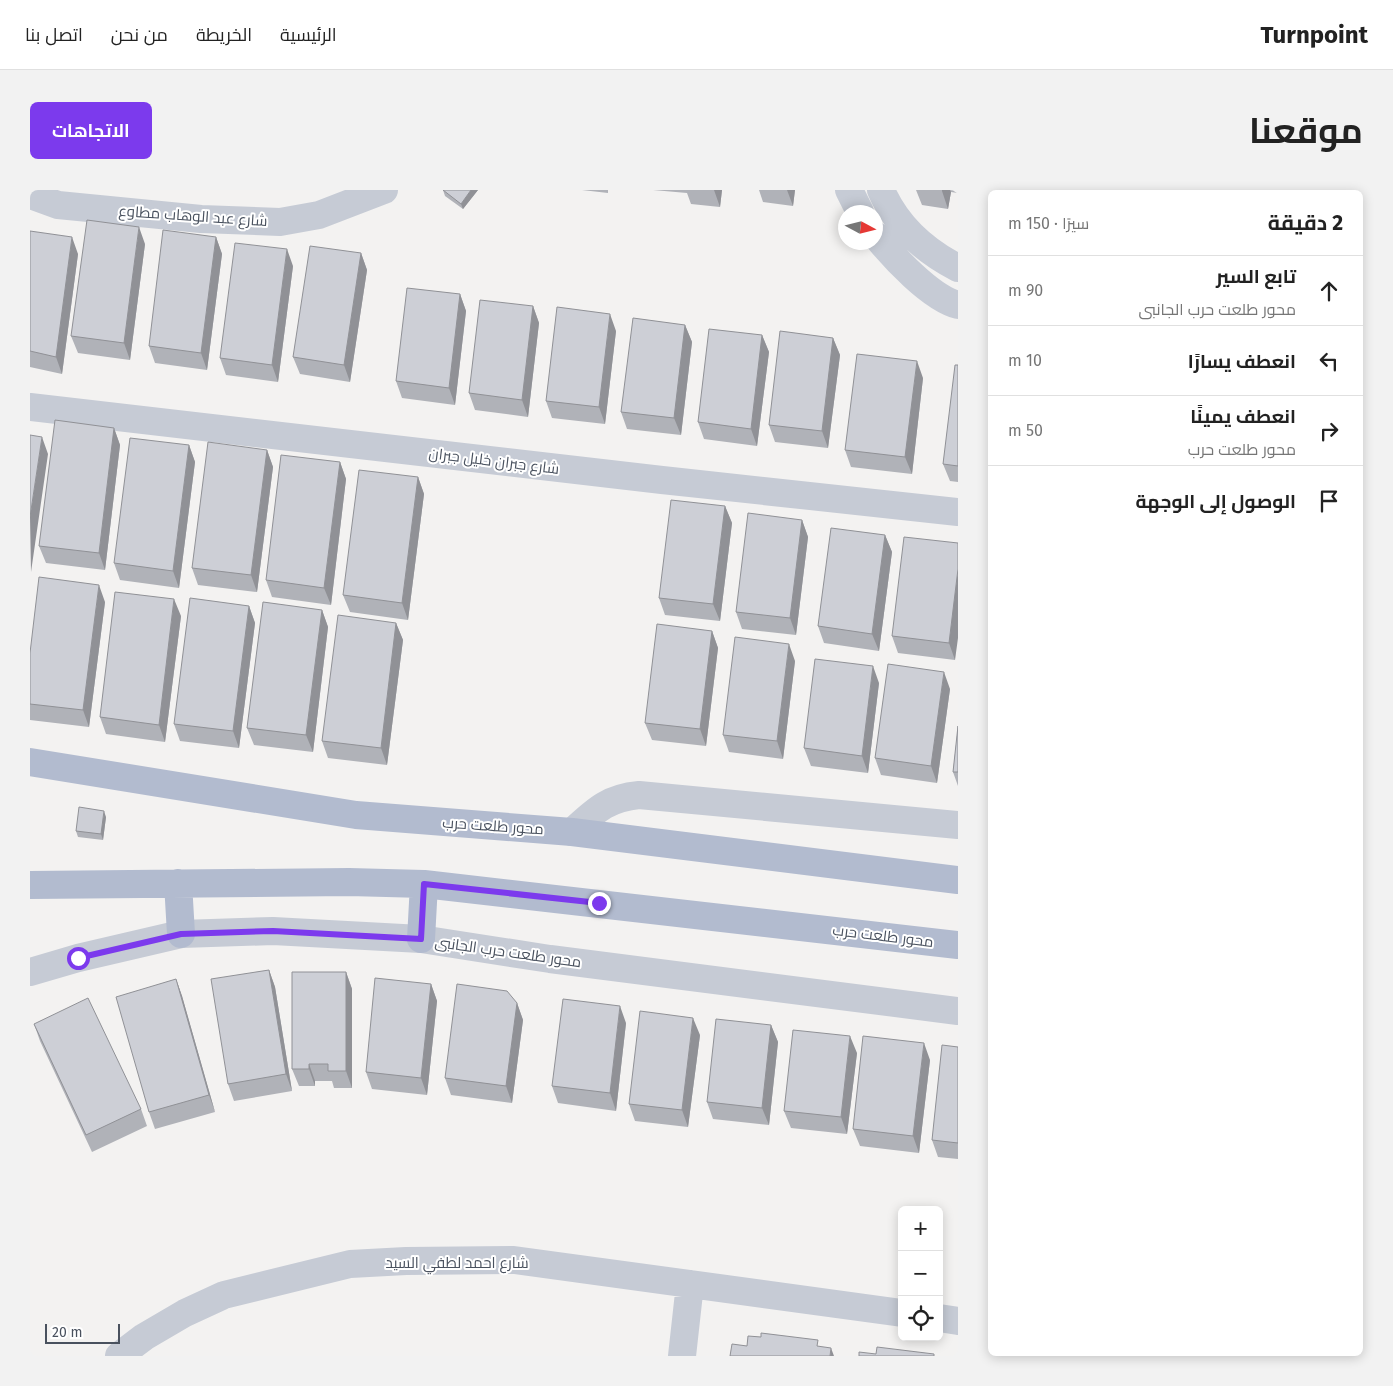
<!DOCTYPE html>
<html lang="ar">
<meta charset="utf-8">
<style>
body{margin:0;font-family:"Fira Sans",Cairo,sans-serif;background:#f2f2f2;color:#222;direction:rtl}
.controls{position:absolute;right:15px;bottom:15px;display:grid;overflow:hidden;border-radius:8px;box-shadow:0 2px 12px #0003}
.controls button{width:45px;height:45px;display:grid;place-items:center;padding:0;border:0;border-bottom:1px solid #e0e0e0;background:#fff;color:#222;font:25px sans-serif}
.compass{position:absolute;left:808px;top:15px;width:45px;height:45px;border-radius:50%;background:#fff;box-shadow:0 2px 12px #0003;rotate:97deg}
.scale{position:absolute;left:15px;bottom:12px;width:75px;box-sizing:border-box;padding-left:5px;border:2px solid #49515e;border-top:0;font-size:14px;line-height:18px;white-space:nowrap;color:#49515e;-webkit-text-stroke:4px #fff;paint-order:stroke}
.stop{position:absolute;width:15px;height:15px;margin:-11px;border:4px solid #7c3aed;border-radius:50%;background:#fff}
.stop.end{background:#7c3aed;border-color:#fff;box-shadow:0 1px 5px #0008}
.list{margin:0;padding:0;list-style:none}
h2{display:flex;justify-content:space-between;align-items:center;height:65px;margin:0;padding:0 20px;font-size:21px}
h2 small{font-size:16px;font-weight:400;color:#767676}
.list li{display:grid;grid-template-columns:32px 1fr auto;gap:15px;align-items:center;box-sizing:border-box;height:70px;padding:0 20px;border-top:1px solid #e0e0e0}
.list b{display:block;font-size:19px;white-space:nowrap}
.list p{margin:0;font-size:16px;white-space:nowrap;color:#767676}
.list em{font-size:16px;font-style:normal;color:#767676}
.icon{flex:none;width:28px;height:28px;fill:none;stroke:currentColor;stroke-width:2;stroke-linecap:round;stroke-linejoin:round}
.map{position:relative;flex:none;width:928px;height:1166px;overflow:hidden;direction:ltr;border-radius:8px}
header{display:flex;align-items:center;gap:30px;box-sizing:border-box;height:70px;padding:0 25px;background:#fff;border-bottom:1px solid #e0e0e0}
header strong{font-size:24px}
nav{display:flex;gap:28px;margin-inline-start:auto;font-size:18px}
.intro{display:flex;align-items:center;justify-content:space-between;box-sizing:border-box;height:120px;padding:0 30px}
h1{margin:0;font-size:35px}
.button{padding:12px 22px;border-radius:8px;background:#7c3aed;color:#fff;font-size:18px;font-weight:700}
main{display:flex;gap:30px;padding:0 30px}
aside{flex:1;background:#fff;border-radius:8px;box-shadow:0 2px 12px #0003}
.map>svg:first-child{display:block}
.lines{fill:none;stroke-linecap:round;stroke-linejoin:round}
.minor{stroke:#c6cbd5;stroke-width:28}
.major{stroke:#b2bbcf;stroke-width:28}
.wall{fill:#b0b2b8}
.shaded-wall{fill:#909196}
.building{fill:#cdcfd6;stroke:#909196}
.route{stroke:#7c3aed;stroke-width:6}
.labels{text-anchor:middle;stroke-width:4;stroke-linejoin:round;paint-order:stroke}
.street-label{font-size:15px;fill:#49515e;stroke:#fff}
</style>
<header>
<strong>Turnpoint</strong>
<nav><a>الرئيسية</a><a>الخريطة</a><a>من نحن</a><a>اتصل بنا</a></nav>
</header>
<div class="intro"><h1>موقعنا</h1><a class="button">الاتجاهات</a></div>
<main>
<aside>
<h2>2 دقيقة<small>سيرًا · 150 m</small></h2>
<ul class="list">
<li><svg class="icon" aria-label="ahead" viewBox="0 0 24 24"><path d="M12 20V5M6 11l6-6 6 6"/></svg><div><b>تابع السير</b><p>محور طلعت حرب الجانبى</p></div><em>90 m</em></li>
<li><svg class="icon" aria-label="left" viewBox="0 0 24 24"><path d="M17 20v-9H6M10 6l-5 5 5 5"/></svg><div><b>انعطف يسارًا</b></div><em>10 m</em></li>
<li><svg class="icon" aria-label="right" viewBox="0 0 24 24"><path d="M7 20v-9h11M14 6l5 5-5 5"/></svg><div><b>انعطف يمينًا</b><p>محور طلعت حرب</p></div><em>50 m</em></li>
<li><svg class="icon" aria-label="arrive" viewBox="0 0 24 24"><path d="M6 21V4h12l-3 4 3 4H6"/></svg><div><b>الوصول إلى الوجهة</b></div></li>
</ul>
</aside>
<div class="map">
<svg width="928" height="1166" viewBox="0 0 928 1166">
<rect width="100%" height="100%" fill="#f3f2f1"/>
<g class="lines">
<path class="minor" d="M 819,0 L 830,22
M 851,0 C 866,35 895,61 928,78
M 0,5 L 28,15 L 171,29 L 250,32 L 289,25 L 354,0
M 846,46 C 864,68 901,108 928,115
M 0,217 L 632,290 L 928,322
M 542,642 C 565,621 577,608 609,605 L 928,635
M 0,782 L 48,768 L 151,744 L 243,741 L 391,749 L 520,769 L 928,821
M 909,1128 L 928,1131
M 89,1166 L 114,1147 L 155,1123 L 194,1105 L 320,1074 L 376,1071 L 484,1070 L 872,1123
M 652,1166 L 660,1094"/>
<path class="major" d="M 0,572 L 326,625 L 542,642 L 928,690
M 148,693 L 151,744
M 0,695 L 319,692 L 394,694 L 928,755
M 391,749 L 394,694"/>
</g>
<path class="wall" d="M 413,0 L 448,0 L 433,19 L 415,6 Z
M 552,0 L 578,0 L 578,3 Z
M 623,0 L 692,0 L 690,17 L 661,14 L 657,3 Z
M 729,0 L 765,0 L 763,16 L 733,12 Z
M 886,0 L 928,0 L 928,3 L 921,2 L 918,19 L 892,15 Z
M 0,41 L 48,64 L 32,184 L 0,177 Z
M 186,47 L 192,64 L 177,180 L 125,173 L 119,156 Z
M 115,54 L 100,170 L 48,163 L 41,146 Z
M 331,63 L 337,80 L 320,192 L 270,184 L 263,167 Z
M 263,76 L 248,192 L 196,185 L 190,168 Z
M 430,104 L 436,121 L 425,215 L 372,208 L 366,191 Z
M 503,116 L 509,133 L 498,227 L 445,220 L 439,203 Z
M 655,135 L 662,152 L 651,245 L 597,239 L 591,222 Z
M 586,141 L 575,234 L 522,228 L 516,211 Z
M 732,145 L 739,162 L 727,256 L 674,249 L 668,232 Z
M 803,148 L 810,165 L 798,258 L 745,252 L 739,235 Z
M 928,175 L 928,292 L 920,291 L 913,274 Z
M 893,188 L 882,284 L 821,277 L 815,260 Z
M 84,238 L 90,255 L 75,380 L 16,373 L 9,356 Z
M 159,255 L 165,272 L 149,398 L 90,390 L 84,373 Z
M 237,260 L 243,277 L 227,402 L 168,395 L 162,378 Z
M 310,272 L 316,289 L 301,415 L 242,407 L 236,390 Z
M 388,287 L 394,304 L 378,430 L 320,422 L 313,405 Z
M 695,316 L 702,333 L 690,431 L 635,425 L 629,408 Z
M 772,330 L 778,347 L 766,445 L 712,439 L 706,422 Z
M 855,345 L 862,362 L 849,461 L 794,453 L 788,436 Z
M 928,353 L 925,470 L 868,463 L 862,446 Z
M 75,412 L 59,537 L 0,530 L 0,463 Z
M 219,416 L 225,433 L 209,558 L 150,551 L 144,534 Z
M 292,420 L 298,437 L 283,562 L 224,555 L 217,538 Z
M 151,426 L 135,552 L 76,544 L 70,527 Z
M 366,433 L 373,450 L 357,575 L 298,568 L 292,551 Z
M 682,441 L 688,458 L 676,556 L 622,550 L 615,533 Z
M 765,471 L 753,569 L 699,562 L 693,545 Z
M 849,493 L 838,583 L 781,576 L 774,558 Z
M 920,499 L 907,593 L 851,585 L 845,568 Z
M 928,536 L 928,596 L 923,582 Z
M 76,627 L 73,650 L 48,647 L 46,641 Z
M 239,780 L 245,797 L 262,901 L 204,911 L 198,894 Z
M 316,782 L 322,799 L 322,898 L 304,898 L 302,891 L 285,891 L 285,896 L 269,896 L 262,879 Z
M 146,789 L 152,806 L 185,922 L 125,939 L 119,922 Z
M 401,794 L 407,811 L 397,905 L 342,899 L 336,882 Z
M 487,813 L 493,830 L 482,913 L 421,905 L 415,888 Z
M 596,833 L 586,921 L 528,913 L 522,896 Z
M 4,834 L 111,919 L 117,936 L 62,962 L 10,851 Z
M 741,835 L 748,852 L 739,935 L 683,929 L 677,912 Z
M 670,845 L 658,937 L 605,931 L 599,914 Z
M 928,857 L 928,969 L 908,967 L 902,950 Z
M 827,863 L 817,944 L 761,938 L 754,921 Z
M 900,870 L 889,963 L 830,956 L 823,939 Z"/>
<path class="shaded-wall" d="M 441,0 L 448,0 L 433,19 L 431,14 Z
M 684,0 L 692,0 L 690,17 Z
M 757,0 L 765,0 L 763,16 Z
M 912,0 L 920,0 L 921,2 L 918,19 L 912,1 Z
M 109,37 L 115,54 L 100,170 L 94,153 Z
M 42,47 L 48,64 L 32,184 L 26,167 Z
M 186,47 L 192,64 L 177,180 L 171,163 Z
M 257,59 L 263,76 L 248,192 L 242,175 Z
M 331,63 L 337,80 L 320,192 L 314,175 Z
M 430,104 L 436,121 L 425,215 L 419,198 Z
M 503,116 L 509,133 L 498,227 L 492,210 Z
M 580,124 L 586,141 L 575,234 L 569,217 Z
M 655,135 L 662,152 L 651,245 L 644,228 Z
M 732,145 L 739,162 L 727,256 L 721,239 Z
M 803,148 L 810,165 L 798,258 L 792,241 Z
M 887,171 L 893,188 L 882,284 L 875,267 Z
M 84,238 L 90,255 L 75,380 L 69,363 Z
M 12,247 L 18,264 L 1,382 L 0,327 Z
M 159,255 L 165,272 L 149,398 L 143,381 Z
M 237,260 L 243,277 L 227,402 L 221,385 Z
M 310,272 L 316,289 L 301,415 L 294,398 Z
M 388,287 L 394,304 L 378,430 L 372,413 Z
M 695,316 L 702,333 L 690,431 L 683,414 Z
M 772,330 L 778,347 L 766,445 L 760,428 Z
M 855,345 L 862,362 L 849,461 L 842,444 Z
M 928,379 L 928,448 L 925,470 L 919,453 Z
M 69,395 L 75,412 L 59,537 L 53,520 Z
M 144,409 L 151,426 L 135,552 L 129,535 Z
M 219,416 L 225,433 L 209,558 L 203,541 Z
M 292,420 L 298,437 L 283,562 L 276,545 Z
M 366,433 L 373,450 L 357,575 L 351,558 Z
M 682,441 L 688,458 L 676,556 L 670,539 Z
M 759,454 L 765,471 L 753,569 L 747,551 Z
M 843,476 L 849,493 L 838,583 L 832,566 Z
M 914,482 L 920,499 L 907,593 L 901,576 Z
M 74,621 L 76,627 L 73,650 L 71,644 Z
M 239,780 L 245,797 L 262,901 L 256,884 Z
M 316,782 L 322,799 L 322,898 L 316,881 Z
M 146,789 L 152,806 L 185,922 L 179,905 Z
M 401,794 L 407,811 L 397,905 L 391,888 Z
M 487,813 L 493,830 L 482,913 L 476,896 Z
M 590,816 L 596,833 L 586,921 L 580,903 Z
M 663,828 L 670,845 L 658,937 L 652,920 Z
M 741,835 L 748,852 L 739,935 L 732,918 Z
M 820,846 L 827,863 L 817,944 L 811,927 Z
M 894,853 L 900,870 L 889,963 L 883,946 Z
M 279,874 L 285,891 L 285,896 L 279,879 Z
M 801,1158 L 804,1166 L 800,1166 Z"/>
<path class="building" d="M 413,0 L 441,0 L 431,14 Z
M 57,30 L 109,37 L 94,153 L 41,146 Z
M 133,40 L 186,47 L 171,163 L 119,156 Z
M 0,41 L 42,47 L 26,167 L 0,161 Z
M 205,53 L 257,59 L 242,175 L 190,168 Z
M 280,56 L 331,63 L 314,175 L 263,167 Z
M 377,98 L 430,104 L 419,198 L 366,191 Z
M 450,110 L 503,116 L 492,210 L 439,203 Z
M 527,117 L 580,124 L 569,217 L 516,211 Z
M 603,128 L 655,135 L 644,228 L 591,222 Z
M 679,139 L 732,145 L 721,239 L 668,232 Z
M 750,141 L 803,148 L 792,241 L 739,235 Z
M 827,164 L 887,171 L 875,267 L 815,260 Z
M 925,175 L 928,175 L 928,276 L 913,274 Z
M 25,230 L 84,238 L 69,363 L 9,356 Z
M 0,245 L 12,247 L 0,327 Z
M 100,248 L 159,255 L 143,381 L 84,373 Z
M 178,252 L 237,260 L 221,385 L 162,378 Z
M 251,265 L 310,272 L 294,398 L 236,390 Z
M 329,280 L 388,287 L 372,413 L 313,405 Z
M 641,310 L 695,316 L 683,414 L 629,408 Z
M 718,323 L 772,330 L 760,428 L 706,422 Z
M 801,338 L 855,345 L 842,444 L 788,436 Z
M 874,347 L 928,353 L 928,379 L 919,453 L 862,446 Z
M 9,387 L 69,395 L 53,520 L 0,514 L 0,463 Z
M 85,402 L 144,409 L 129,535 L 70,527 Z
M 160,408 L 219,416 L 203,541 L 144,534 Z
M 233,412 L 292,420 L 276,545 L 217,538 Z
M 308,425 L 366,433 L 351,558 L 292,551 Z
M 627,434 L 682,441 L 670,539 L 615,533 Z
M 705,447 L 759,454 L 747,551 L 693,545 Z
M 785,469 L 843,476 L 832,566 L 774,558 Z
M 858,474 L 914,482 L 901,576 L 845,568 Z
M 928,536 L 928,582 L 923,582 Z
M 49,617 L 74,621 L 71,644 L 46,641 Z
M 239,780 L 256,884 L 198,894 L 181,789 Z
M 262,782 L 316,782 L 316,881 L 298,881 L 298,874 L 279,874 L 279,879 L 262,879 Z
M 345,788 L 401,794 L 391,888 L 336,882 Z
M 146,789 L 179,905 L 119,922 L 86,807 Z
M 427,794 L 477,801 L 487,813 L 476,896 L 415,888 Z
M 58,808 L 111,919 L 56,945 L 4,834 Z
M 533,809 L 590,816 L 580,903 L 522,896 Z
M 610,821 L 663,828 L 652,920 L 599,914 Z
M 686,829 L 741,835 L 732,918 L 677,912 Z
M 763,840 L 820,846 L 811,927 L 754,921 Z
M 833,846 L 894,853 L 883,946 L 823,939 Z
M 912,855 L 928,857 L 928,953 L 902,950 Z
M 731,1143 L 788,1150 L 787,1156 L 801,1158 L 800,1166 L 700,1166 L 702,1154 L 717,1156 L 718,1146 L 731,1147 Z
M 847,1157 L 904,1164 L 904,1166 L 829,1166 L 829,1162 L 846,1164 Z"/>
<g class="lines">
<path class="route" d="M 48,768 L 151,744 L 243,741 L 391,749 L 394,694 L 569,713"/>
</g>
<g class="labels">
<g class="street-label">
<text transform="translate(163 26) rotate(4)" y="5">شارع عبد الوهاب مطاوع</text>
<text transform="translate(464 271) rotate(7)" y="5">شارع جبران خليل جبران</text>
<text transform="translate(463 636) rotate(4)" y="5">محور طلعت حرب</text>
<text transform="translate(853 746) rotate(7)" y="5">محور طلعت حرب</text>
<text transform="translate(478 762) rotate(8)" y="5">محور طلعت حرب الجانبى</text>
<text x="427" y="1078">شارع احمد لطفي السيد</text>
</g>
</g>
</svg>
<div class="controls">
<button>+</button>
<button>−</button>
<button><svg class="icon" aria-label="locate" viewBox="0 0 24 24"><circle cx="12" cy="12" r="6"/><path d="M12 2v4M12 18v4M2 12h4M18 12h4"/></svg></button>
</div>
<svg class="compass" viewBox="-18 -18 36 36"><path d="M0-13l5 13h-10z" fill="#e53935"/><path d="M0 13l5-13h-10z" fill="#767676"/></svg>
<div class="scale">20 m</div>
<div class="stop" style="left:48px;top:768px"></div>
<div class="stop end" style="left:569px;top:713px"></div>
</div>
</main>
